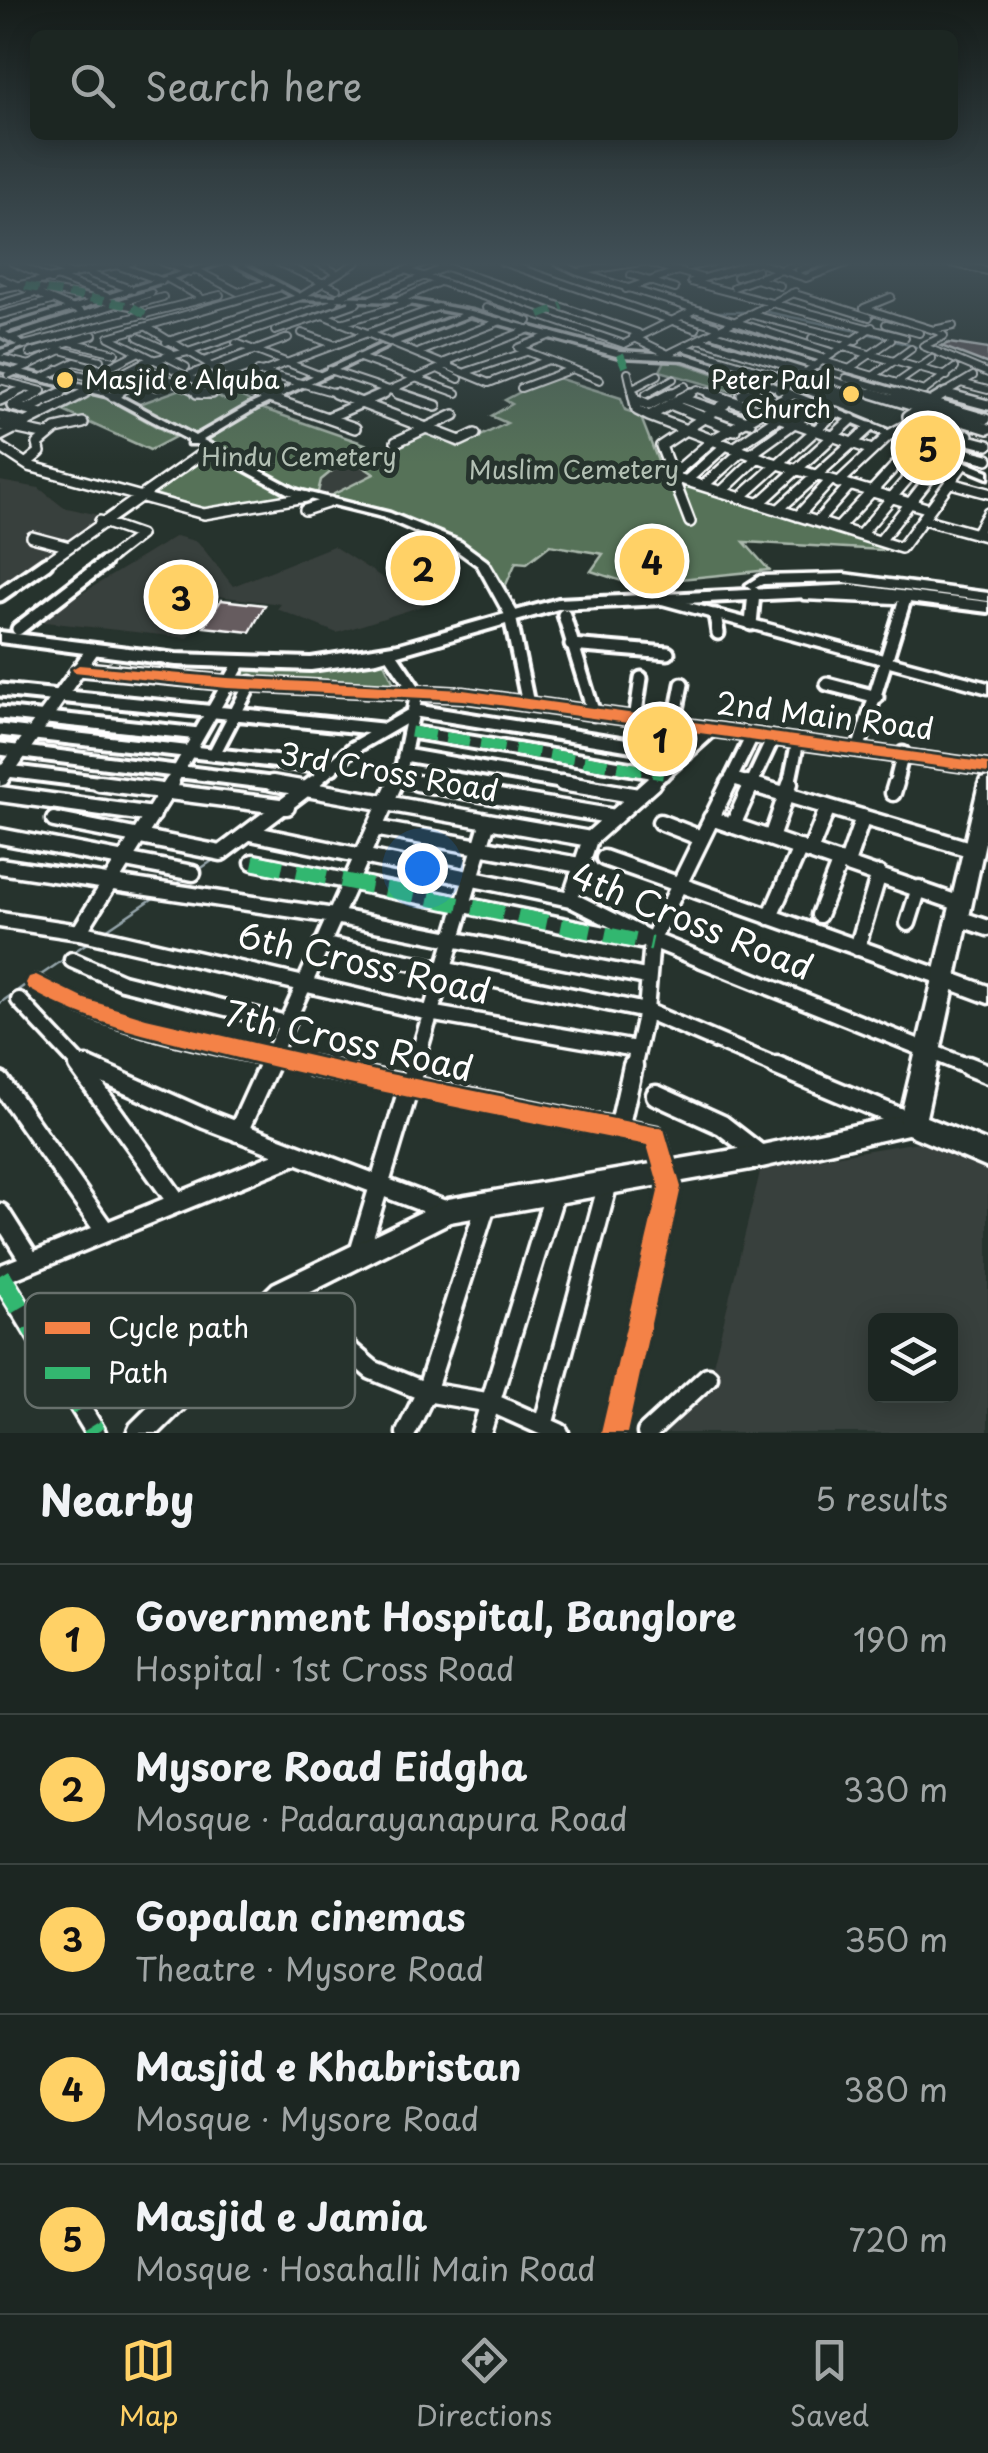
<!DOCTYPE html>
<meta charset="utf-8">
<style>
body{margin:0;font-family:"Playpen Sans",sans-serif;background:#29322f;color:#f1f3f6}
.controls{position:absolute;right:30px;bottom:30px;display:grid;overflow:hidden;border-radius:15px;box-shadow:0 5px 25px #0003}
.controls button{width:90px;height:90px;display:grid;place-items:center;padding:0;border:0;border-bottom:2px solid #3a4340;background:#1c2622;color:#f1f3f6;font:50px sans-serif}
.you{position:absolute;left:422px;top:868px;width:35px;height:35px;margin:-25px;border:8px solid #fff;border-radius:50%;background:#1a73e8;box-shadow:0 0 0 15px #1a73e833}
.badge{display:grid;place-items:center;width:65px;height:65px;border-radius:50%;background:#ffd166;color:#111;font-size:32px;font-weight:700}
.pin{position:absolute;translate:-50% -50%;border:5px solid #fff;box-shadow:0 2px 10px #0006}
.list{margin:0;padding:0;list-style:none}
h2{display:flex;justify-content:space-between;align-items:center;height:130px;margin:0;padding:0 40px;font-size:42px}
h2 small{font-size:32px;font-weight:400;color:#a0a5a5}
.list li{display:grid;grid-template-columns:65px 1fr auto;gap:30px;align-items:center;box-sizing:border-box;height:150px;padding:0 40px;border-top:2px solid #3a4340}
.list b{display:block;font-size:38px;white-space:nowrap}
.list p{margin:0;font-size:32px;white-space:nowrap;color:#a0a5a5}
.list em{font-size:32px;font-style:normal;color:#a0a5a5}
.icon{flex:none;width:55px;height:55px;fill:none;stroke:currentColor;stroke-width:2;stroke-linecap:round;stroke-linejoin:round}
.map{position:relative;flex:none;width:988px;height:1433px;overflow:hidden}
.search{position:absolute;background:#1c2622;box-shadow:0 5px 25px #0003;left:30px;right:30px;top:30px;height:110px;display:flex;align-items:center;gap:25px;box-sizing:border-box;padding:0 35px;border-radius:15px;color:#a0a5a5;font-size:38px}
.sheet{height:880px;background:#1c2622}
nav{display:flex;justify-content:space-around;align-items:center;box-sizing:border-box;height:140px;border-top:2px solid #3a4340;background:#1c2622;font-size:28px;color:#a0a5a5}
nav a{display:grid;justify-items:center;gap:5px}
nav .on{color:#ffd166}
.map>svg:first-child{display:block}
.built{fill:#393f3c;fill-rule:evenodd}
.green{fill:#567259;stroke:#aab8ac;stroke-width:2.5}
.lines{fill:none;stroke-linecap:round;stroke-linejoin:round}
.stream{stroke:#95a5ab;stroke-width:2.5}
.building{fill:#665b5f;stroke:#fff;stroke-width:2.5}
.street-far4-casing{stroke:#fff;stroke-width:10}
.street-far3-casing{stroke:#fff;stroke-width:14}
.street-far2-casing{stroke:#fff;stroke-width:19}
.street-far1-casing{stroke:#fff;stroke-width:21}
.street-casing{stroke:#fff;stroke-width:25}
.secondary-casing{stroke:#fff;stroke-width:7}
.primary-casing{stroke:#fff;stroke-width:7}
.highway-casing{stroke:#fff;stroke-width:8}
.street-far4{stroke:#26332d;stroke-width:6}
.street-far3{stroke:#26332d;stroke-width:9}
.street-far2{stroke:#26332d;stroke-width:11}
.street-far1{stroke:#26332d;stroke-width:14}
.street{stroke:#26332d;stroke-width:18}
.secondary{fill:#26332d;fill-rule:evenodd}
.primary{fill:#26332d;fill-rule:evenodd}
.highway{fill:#26332d;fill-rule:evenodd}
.quiet-far3{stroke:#33b770;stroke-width:8;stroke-dasharray:14 8;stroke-linecap:butt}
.quiet-far2{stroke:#33b770;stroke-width:11;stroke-dasharray:24 11;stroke-linecap:butt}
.quiet-far1{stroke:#33b770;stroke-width:15;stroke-dasharray:30 15;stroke-linecap:butt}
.quiet{stroke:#33b770;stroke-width:20;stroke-dasharray:39 20;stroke-linecap:butt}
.cycleway-casing{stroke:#26332d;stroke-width:6}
.cycleway{fill:#f48246;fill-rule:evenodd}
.poi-dot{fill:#ffd166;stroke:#26332d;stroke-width:4}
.labels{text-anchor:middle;stroke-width:10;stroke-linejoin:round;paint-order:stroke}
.far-poi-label{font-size:25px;fill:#fff;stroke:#26332d;text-anchor:start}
.far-park-label{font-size:25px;fill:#b3c0b4;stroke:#26332d}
.street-label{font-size:30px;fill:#fff;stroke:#26332d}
.near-street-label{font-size:35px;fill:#fff;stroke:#26332d}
.key{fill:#26332d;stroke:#67706c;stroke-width:2.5}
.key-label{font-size:28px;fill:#fff}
</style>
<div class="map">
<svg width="988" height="1433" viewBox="0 0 988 1433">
<rect width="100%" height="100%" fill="#26332d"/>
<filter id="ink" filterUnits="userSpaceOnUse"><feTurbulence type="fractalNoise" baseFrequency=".01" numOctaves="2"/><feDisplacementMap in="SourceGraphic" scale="20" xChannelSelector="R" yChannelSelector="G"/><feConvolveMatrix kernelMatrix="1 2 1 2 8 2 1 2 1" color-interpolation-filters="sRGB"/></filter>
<g filter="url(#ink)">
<path class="built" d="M 349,459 L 374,473 L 326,498 L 317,496 L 321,480 Z
M 0,481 L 39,488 L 63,507 L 103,516 L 0,590 Z
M 176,536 L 198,542 L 233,586 L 333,546 L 425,605 L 337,633 L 277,609 L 281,604 L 218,596 L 188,638 L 37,621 Z
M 918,1142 L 988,1172 L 988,1433 L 647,1433 L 712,1369 L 761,1168 ZM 876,1320 L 950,1320 L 950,1396 L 876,1396 Z"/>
<path class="green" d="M 665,361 L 677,361 L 754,387 L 741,394 L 660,371 Z
M 551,376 L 621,398 L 625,410 L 640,415 L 665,479 L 899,551 L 744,542 L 769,570 L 631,584 L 591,571 L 603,554 L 550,545 L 527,563 L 516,562 L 505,587 C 468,530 390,511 326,498 L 374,474 L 356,462 L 429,433 L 458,447 L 507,423 L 491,416 L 512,404 L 505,400 Z
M 181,389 L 199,398 L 212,393 L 225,400 L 238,395 L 256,404 L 194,439 L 134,406 Z
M 96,393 L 175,437 L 150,450 L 63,411 Z
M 258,407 L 365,444 L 321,480 L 317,496 L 202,444 Z
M 207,453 L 292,496 L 202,509 L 152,493 Z
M 383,661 L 402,700 L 232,681 L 240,669 C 290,677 335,669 383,661 Z"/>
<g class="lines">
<path class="stream" d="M 763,311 L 858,331
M 714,312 L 751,312
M 866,333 L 887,338
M 895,341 L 916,347
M 383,723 L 405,710
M 353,742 L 367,733
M 197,871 L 215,859
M 174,885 L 186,878
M 106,930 L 155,897
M 72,953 L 87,943
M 35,979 L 66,958
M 0,1003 L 28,983"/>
</g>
<path class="building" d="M 949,343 L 988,349 L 988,364 L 941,346 Z
M 221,600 L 265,605 L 250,632 L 204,627 Z"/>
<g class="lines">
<defs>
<path id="street-far4" d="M 12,262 L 51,280
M 44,262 L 72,275
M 162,262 L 190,272
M 277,262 L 337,289
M 317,262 L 335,272
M 432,262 L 638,333
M 502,262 L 696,329
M 556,262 L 578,272
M 641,262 L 578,272 L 834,353
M 646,262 L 702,278
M 756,262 L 806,278 L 849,262
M 758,262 L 691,282 L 905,338
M 947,262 L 988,271
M 119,266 L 162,281
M 688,267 L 712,262
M 196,270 L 238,292 L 267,283
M 405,270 L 624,344 L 694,310
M 799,270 L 823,262
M 90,274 L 133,290
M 631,275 L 675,289
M 737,277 L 757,270
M 0,278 L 81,312
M 59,278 L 106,296
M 168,279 L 200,297
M 756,279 L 780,286
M 734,287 L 803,262
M 35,288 L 131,306 L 146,315
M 0,289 L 132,262
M 626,289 L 678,271
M 792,293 L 869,317
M 339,296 L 426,262
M 891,297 L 864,308 L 940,332 L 944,336 L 923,346 L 988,373
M 371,299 L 446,267
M 400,300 L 437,283
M 352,302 L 357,303 L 323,315 L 489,383 L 548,360
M 0,304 L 33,294
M 138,304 L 163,297
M 486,308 L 528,321
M 749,314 L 856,341
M 0,315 L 51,301
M 682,316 L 716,326
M 341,323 L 409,303
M 886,324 L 919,333
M 147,327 L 207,363 L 229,384
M 722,328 L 826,359
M 933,330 L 953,326
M 275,331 L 323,315
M 302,333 L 333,344
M 712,333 L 816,366
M 109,337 L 278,288
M 109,337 L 217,391
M 138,337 L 171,352
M 633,337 L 668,354 L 795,292
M 11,338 L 151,293
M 812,338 L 947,376
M 699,339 L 880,395
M 71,342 L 115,353
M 166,342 L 300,297 L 357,262
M 236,343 L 319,375
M 24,345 L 220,295
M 683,347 L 794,381
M 518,348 L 600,380
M 518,348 L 551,335
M 57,349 L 100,360
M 420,352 L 501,321
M 30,353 L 93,335
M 165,356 L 186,367
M 357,357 L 457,393
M 0,358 L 30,365
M 204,361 L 243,346
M 823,361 L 924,391 L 955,368
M 445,362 L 530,329
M 139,365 L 202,395
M 58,369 L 106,381
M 438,369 L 459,379
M 849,369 L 891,340
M 103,370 L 137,353
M 329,370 L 404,395
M 258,371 L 343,395
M 124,372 L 156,387 L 288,338
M 466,372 L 526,352
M 628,373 L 633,395
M 8,375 L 61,350
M 873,376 L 911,349
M 42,378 L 75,362 L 119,374
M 846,378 L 905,395
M 0,380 L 42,391 L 33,395
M 897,383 L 932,359
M 961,383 L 988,390
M 521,388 L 572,369
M 633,388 L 658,375
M 778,391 L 872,327
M 646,394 L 673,379
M 947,394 L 952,395
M 10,395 L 27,387
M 56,395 L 75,386
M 79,395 L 144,362 L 188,352 L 335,302
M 114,395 L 144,381
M 205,395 L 217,391
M 262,395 L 229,384 L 438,307
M 378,395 L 449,364
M 667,395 L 685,386
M 686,395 L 698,389 L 716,395
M 742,395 L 758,387
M 941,395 L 973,376"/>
<path id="street-far3" d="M 38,393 L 12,406 L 42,414
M 197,393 L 212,393
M 255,393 L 327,418 L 384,393
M 335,393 L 460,441 L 475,434
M 397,393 L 436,406
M 633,393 L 637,410 L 649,416 L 768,461 L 930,509
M 709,393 L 872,450
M 872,393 L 988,429
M 897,393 L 986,419
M 947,394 L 988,405
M 742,395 L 746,393
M 113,396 L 119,393
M 681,398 L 750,422
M 635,399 L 649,405 L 672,393
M 0,400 L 15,393
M 670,404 L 735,430
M 26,410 L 61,393
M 0,416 L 27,423
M 649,416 L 691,393
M 908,416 L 958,428
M 327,418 L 355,428
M 909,424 L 988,445
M 0,425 L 47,435
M 0,436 L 84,393
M 396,442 L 454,415
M 0,447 L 29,466 L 204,514 L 306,497
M 734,448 L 782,415
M 953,450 L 988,459
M 751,454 L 819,405
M 943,460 L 968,435
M 28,462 L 40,452 L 38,444 L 56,429 L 83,423
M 671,476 L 901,548 L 962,466
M 671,476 L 714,439 L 791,395
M 686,481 L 726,445
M 838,483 L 889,435 L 909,424 L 908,416 L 946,393
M 951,483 L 988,493
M 703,486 L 742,451
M 721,492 L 758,457
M 740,498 L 836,412
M 759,504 L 852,419
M 305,510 L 330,502
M 778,510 L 870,427
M 798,516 L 831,480
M 923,519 L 988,537
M 100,521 L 140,535 L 100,566
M 690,522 L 661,446 L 725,404
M 817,522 L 849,486
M 838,528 L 909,451
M 976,534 L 988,513
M 860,535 L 926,457
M 32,537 L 66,546
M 880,541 L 940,465
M 42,566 L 207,450"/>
<path id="street-far2" d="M 0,595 L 46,563
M 564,615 L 594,714
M 715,615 L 718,633
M 511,621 L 528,704
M 751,624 L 754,593
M 18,629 L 104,563
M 571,645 L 668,653
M 390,653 L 417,693 L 402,766 L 393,785
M 79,669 L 227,683 L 463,695 L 988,768
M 827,684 L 877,697
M 0,690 L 381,729
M 0,713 L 199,734
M 635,720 L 641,678
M 674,725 L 682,684
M 0,730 L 332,768
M 411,732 L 663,774
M 859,747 L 905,599
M 0,749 L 286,785
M 214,754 L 251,683
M 405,755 L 577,785
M 0,770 L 118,785
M 731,778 L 755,785
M 396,779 L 432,785
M 170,785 L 240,663
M 311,785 L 353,748 L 417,711 L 686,754
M 650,785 L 712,730
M 728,785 L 752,736
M 751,785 L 773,738
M 789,785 L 798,741
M 895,785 L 903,753"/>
<path id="street-far1" d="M 99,783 L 287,807
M 272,783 L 590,839
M 417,783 L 615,817
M 562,783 L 638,796
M 747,783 L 973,850
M 893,793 L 896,783
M 0,794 L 153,815
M 711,818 L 961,904
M 54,820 L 221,853 L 314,783
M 660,822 L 701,838
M 733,825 L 752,783
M 374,828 L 579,865
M 251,833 L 570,899 L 652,940 L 974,1069
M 0,836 L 193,873
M 771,838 L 790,783
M 811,849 L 828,807
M 604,858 L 944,978
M 253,862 L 640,941
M 847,863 L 863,817
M 0,866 L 334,916 L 646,977
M 570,899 L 590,839 L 653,783
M 819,915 L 840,861
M 770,917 L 800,848
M 958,918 L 988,928
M 0,920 L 79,932 L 429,1013 L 636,1049
M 908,923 L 919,888
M 79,932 L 172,783
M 321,944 L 646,1011 L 783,1069
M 857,948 L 879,874
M 72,960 L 122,982 L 286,1023
M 36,983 C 120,1033 228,1047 322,1069
M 19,1000 L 77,1062 L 92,1069
M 266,1069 L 395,783
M 414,1069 L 488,821
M 633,1069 L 646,1011 L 652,940 L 729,783"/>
<path id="street" d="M 79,1066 L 177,1202
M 86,1066 L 205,1119 L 444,1210
M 312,1066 L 656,1136 L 670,1187 L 614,1433
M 777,1066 L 908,1121
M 968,1066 L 988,1074
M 0,1082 L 105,1231
M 656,1095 L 722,1125 L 762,1156
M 619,1129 L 633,1066
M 238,1132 L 268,1066
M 0,1213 L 31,1262
M 359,1253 L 415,1066
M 282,1293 L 372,1370 L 426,1392 L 492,1403 L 559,1433
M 543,1426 L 608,1183
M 96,1433 L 0,1275 L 295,1155
M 406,1433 L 426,1392 L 486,1205
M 481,1433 L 554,1195
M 647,1433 L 708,1377"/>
<path id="secondary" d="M 213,262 L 226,262 L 6,332 L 28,345 L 0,356 L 0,350 L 17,345 L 0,336 L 0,328 Z
M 229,262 L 239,262 L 302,295 L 399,298 L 471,311 L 620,351 L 688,355 L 772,383 L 988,471 L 988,478 L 766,387 L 684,360 L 620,357 L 470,316 L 397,344 L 391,344 L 391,340 L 461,314 L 399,302 L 300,299 Z
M 380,345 L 387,347 L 257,408 L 203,440 L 297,490 L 390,513 L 461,542 L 487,561 L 518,614 L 516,617 L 506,617 L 478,566 L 453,548 L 382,517 L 289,494 L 196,444 L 188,444 L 188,440 L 106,396 L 0,371 L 0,365 L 112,392 L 195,436 L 251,404 Z
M 844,574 L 988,593 L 988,601 L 844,582 L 763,584 L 752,589 L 746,585 L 760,576 Z
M 808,592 L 895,595 L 902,599 L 895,603 L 803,599 L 801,596 L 803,593 Z
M 663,596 L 988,683 L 988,693 L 658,603 L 656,600 L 658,597 Z
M 94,644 L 101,648 L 6,784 L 0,786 L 0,768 L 89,645 Z
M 944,970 L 988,986 L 988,1003 L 937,984 L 934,978 L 937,972 Z
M 912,1113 L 920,1116 L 923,1123 L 920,1130 L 912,1133 L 762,1167 L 450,1222 L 291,1302 L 159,1433 L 127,1433 L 131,1424 L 273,1284 L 448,1199 L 762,1145 Z"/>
<path id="primary" d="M 988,777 L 988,828 L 926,1117 L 988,1142 L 988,1168 L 903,1132 L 899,1123 L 979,784 L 981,779 Z"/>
<path id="highway" d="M 853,585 L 988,602 L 988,612 L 853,595 L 558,609 L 377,661 L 311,670 L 176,665 L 0,642 L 0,632 L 176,654 L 311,658 L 399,644 L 558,599 Z"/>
</defs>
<use href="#street-far4" class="street-far4-casing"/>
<use href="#street-far3" class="street-far3-casing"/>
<use href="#street-far2" class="street-far2-casing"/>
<use href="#street-far1" class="street-far1-casing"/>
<use href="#street" class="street-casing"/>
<use href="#secondary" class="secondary-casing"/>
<use href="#primary" class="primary-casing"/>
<use href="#highway" class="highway-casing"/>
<use href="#street-far4" class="street-far4"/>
<use href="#street-far3" class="street-far3"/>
<use href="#street-far2" class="street-far2"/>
<use href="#street-far1" class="street-far1"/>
<use href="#street" class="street"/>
<use href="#secondary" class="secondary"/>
<use href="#primary" class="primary"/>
<use href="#highway" class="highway"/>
<path class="quiet-far3" d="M 25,286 L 131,306 L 146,315
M 540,315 L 563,306
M 620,354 L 628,373"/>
<path class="quiet-far2" d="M 411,732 L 663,774"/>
<path class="quiet-far1" d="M 253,862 L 652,944"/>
<path class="quiet" d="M 0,1275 L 96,1433"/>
<defs>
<path id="cycleway" d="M 79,665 L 227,678 L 463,690 L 988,763 L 988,773 L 463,700 L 227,688 L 74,672 L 72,669 Z
M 36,975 L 85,999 L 146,1018 L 380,1072 L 664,1129 L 681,1187 L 627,1433 L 601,1433 L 659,1187 L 647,1145 C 508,1118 368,1090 230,1056 C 161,1038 91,1026 29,989 L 26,983 L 29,977 Z"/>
</defs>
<use href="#cycleway" class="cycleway-casing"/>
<use href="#cycleway" class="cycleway"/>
</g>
</g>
<linearGradient id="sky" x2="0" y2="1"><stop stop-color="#151c19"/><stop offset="0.57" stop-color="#415057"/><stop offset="1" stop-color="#415057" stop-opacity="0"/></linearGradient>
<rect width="988" height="463" fill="url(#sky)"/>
<g class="poi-dot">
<circle cx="65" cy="380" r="10"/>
<circle cx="851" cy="394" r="10"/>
</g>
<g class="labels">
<g class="far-poi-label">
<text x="85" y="389">Masjid e Alquba</text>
<text x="831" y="389" text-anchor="end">Peter Paul<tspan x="831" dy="29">Church</tspan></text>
</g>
<g class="far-park-label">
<text x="299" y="466">Hindu Cemetery</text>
<text x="574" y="479">Muslim Cemetery</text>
</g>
<g class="street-label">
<text transform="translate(825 717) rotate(7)" y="10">2nd Main Road</text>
<text transform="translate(389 773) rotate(10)" y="10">3rd Cross Road</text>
</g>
<g class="near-street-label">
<text transform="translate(692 922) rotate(22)" y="12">4th Cross Road</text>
<text transform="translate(364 964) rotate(13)" y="12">6th Cross Road</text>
<text transform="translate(349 1042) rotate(13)" y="12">7th Cross Road</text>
</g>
</g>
<rect x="25" y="1293" width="330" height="115" rx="15" class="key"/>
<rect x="45" y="1322" width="45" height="12" fill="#f48246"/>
<rect x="45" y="1367" width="45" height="12" fill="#33b770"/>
<g class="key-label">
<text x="108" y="1338">Cycle path</text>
<text x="108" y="1383">Path</text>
</g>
</svg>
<div class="controls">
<button><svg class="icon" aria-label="layers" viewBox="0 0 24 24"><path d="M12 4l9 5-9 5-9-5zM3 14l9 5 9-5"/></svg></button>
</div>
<div class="you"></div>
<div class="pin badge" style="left:660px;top:739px">1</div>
<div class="pin badge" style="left:423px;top:568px">2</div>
<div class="pin badge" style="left:181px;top:597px">3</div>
<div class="pin badge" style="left:652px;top:561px">4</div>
<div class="pin badge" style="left:928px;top:448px">5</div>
<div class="search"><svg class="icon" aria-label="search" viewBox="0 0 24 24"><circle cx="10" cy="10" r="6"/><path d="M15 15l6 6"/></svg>Search here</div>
</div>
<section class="sheet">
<h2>Nearby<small>5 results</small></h2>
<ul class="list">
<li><span class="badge">1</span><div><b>Government Hospital, Banglore</b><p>Hospital · 1st Cross Road</p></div><em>190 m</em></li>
<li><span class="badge">2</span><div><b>Mysore Road Eidgha</b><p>Mosque · Padarayanapura Road</p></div><em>330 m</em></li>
<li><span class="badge">3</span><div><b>Gopalan cinemas</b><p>Theatre · Mysore Road</p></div><em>350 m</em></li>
<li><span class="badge">4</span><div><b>Masjid e Khabristan</b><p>Mosque · Mysore Road</p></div><em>380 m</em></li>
<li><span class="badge">5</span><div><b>Masjid e Jamia</b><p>Mosque · Hosahalli Main Road</p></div><em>720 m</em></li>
</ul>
</section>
<nav>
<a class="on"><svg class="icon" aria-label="map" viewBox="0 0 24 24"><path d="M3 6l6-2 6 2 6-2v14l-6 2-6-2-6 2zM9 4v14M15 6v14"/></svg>Map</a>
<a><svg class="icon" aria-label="directions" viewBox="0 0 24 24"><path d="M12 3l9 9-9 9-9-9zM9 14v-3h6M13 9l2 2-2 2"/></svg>Directions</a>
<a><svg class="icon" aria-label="saved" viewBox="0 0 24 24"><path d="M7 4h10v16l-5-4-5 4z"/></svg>Saved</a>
</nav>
